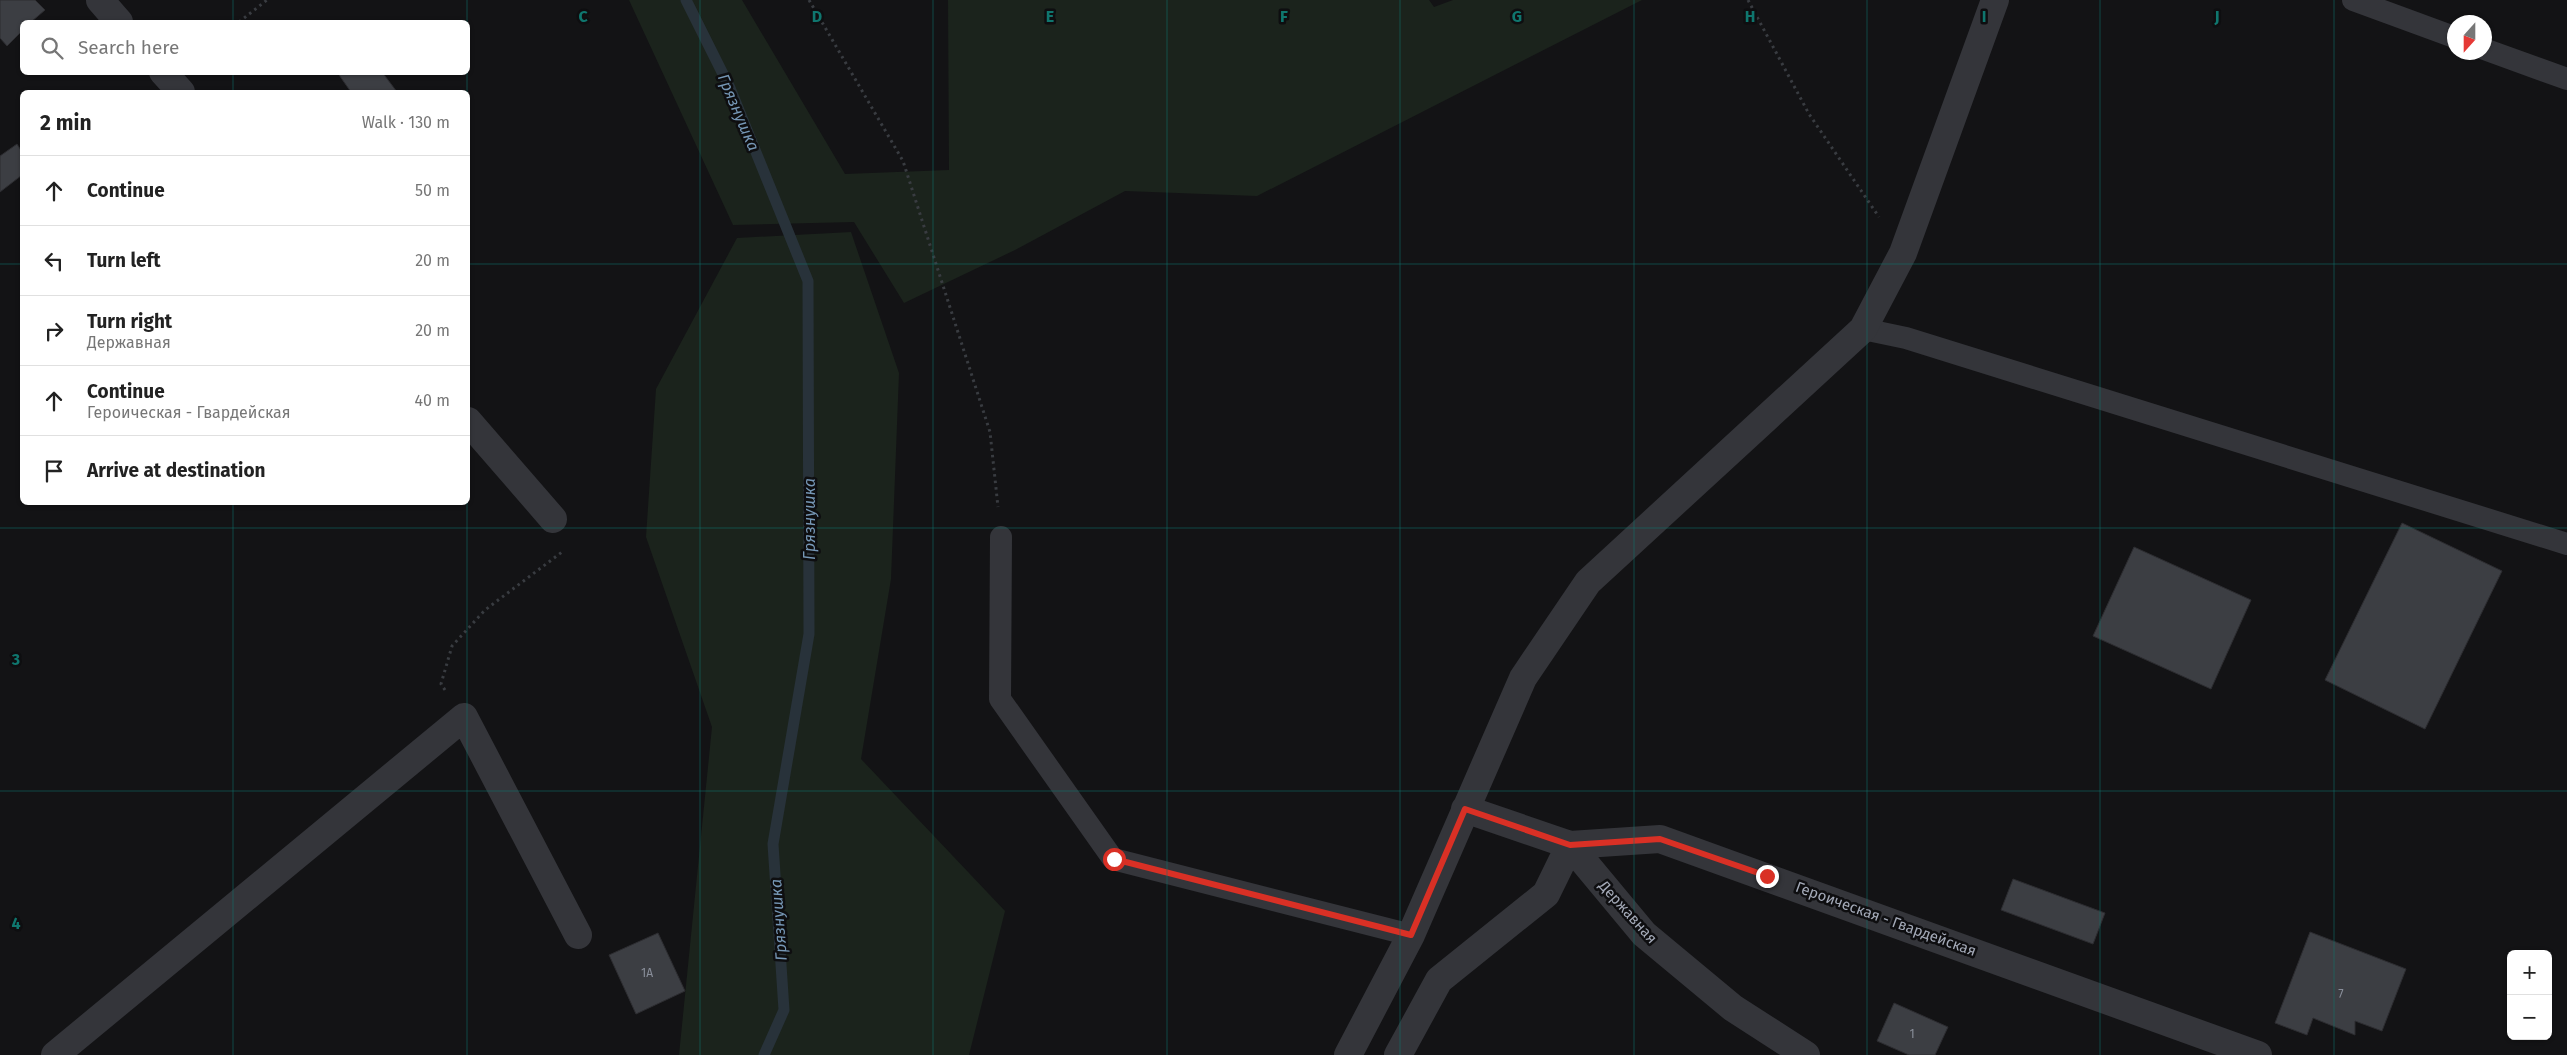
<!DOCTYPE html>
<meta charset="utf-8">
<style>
body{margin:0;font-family:"Fira Sans",sans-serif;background:#f2f2f2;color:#222}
.controls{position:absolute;right:15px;bottom:15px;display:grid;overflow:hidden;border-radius:8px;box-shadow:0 1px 4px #0004}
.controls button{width:45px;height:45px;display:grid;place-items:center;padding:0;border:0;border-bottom:1px solid #e0e0e0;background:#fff;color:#222;font:25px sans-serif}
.compass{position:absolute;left:2447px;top:15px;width:45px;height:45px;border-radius:50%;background:#fff;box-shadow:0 1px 4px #0004;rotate:201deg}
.stop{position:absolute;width:15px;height:15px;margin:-11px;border:4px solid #d93025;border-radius:50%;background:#fff}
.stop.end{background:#d93025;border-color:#fff;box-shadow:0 1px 5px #0008}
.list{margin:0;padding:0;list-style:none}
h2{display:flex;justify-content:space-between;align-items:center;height:65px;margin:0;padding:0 20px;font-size:21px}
h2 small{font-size:16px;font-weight:400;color:#767676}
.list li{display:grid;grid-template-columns:32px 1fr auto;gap:15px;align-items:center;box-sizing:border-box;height:70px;padding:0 20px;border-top:1px solid #e0e0e0}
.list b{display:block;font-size:19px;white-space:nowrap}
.list p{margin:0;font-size:16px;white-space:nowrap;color:#767676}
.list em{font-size:16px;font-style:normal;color:#767676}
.icon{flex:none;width:28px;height:28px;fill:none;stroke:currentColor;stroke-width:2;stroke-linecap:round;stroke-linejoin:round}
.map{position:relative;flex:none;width:2567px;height:1055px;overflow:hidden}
.search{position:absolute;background:#fff;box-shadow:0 1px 4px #0004;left:20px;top:20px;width:450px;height:55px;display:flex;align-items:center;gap:12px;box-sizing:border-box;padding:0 18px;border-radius:8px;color:#767676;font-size:19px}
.panel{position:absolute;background:#fff;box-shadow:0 1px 4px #0004;left:20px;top:90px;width:450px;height:415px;border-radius:8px}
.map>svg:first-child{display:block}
.green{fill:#1b231c}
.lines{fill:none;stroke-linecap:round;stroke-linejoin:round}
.stream{stroke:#28323a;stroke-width:11}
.building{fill:#3c3e43;stroke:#2d2d31}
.path{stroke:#393c41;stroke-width:3;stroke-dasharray:2.5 4;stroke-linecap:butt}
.lane{stroke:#34353a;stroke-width:22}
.street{stroke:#34353a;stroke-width:28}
.route{stroke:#d93025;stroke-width:6}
.grid{fill:none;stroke:#0f766e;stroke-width:1;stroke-opacity:0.55}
.labels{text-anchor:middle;stroke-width:5;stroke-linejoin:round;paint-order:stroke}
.number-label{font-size:12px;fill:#898e9a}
.street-label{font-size:15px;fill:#a3a9b7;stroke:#0e0e10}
.water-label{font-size:16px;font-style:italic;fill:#7697b6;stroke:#0e0e10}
.grid-label{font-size:16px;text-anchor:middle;font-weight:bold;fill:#0f766e;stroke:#0e0e10;stroke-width:5;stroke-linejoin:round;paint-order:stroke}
</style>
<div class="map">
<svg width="2567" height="1055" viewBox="0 0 2567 1055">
<rect width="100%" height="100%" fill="#131315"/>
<path class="green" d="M 629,0 L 742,0 L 845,174 L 949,170 L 948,0 L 1429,0 L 1434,7 L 1453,0 L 1642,0 L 1257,196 L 1125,191 L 1015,250 L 904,303 L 854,222 L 733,225 Z
M 851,232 L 899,373 L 891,579 L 861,759 L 1005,911 L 969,1055 L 679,1055 L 712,727 L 646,537 L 656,389 L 737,238 Z"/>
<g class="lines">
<path class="stream" d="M 686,0 L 730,88 L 808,281 L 809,634 L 773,844 L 784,1010 L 764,1055"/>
</g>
<path class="building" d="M 0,0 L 35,0 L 45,10 L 31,22 L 22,22 L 22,31 L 7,46 L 0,38 Z
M 337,72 L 382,72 L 397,92 L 351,92 Z
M 17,144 L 22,152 L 22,175 L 0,192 L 0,156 Z
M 2402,523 L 2502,571 L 2425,729 L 2325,680 Z
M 2134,547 L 2251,600 L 2211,689 L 2093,636 Z
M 2013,879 L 2105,913 L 2093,944 L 2001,910 Z
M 2310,932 L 2406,969 L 2382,1031 L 2355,1021 L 2355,1035 L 2313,1018 L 2307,1035 L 2275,1023 Z
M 658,933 L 685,991 L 636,1014 L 609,955 Z
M 1894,1003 L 1948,1027 L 1935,1055 L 1909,1055 L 1877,1041 Z"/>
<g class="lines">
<path class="path" d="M 809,0 L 903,161 L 990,432 L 998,507
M 1748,0 L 1809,114 L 1879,217
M 239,22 L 267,0
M 445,690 L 441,684 L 452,646 L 485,610 L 562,552"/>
<path class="lane" d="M 2353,0 L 2454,37
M 2484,49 L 2567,79
M 1863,329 L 1906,338 L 2567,544
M 1001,537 L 1000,699 L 1113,859 L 1411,935"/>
<path class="street" d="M 100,0 L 119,22
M 163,72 L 181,92
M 468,421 L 553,519
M 1465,809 L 1570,845 L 1644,934 L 1733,1008 L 1806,1055
M 55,1055 L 464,717 L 578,935
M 1348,1055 L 1411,935 L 1523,678 L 1588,582 L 1863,329 L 1903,253 L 1995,0
M 1398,1055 L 1439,980 L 1546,894 L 1570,845 L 1660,839 L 2258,1055"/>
</g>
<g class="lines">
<path class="route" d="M 1114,859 L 1411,935 L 1465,809 L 1570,845 L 1660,839 L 1767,876"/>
</g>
<path class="grid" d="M 233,0 L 233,22M 467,0 L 467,22M 700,0 L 700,1055M 933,0 L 933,1055M 1167,0 L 1167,1055M 1400,0 L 1400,1055M 1634,0 L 1634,1055M 1867,0 L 1867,1055M 2100,0 L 2100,1055M 2334,0 L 2334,1055M 233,72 L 233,92M 467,72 L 467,92M 0,264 L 22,264M 468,264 L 2567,264M 233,502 L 233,1055M 467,502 L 467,1055M 0,528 L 2567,528M 0,791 L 2567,791"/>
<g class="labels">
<g class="number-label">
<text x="647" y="977">1А</text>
<text x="2341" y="998">7</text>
<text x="1912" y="1038">1</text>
</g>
<g class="street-label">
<text transform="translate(1628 912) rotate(48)" y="5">Державная</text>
<text transform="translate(1886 919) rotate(20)" y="5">Героическая - Гвардейская</text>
</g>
<g class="water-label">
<text transform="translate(739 112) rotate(67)" y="6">Грязнушка</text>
<text transform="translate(809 519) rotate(-90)" y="6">Грязнушка</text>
<text transform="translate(778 920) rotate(-94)" y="6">Грязнушка</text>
</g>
</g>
<g class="grid-label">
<text x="583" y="22">C</text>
<text x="817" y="22">D</text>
<text x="1050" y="22">E</text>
<text x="1284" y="22">F</text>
<text x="1517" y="22">G</text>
<text x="1750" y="22">H</text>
<text x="1984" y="22">I</text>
<text x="2217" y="22">J</text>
<text x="16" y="665">3</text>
<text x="16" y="929">4</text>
</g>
</svg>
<div class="controls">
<button>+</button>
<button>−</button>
</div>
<svg class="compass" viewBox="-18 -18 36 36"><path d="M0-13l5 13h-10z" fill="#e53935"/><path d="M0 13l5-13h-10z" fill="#767676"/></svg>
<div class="stop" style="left:1114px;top:859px"></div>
<div class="stop end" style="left:1767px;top:876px"></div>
<div class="search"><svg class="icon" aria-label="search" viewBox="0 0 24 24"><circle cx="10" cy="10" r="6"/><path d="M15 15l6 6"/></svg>Search here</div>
<section class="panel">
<h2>2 min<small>Walk · 130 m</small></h2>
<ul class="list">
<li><svg class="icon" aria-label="ahead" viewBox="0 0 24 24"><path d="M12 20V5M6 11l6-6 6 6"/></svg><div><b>Continue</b></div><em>50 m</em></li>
<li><svg class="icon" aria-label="left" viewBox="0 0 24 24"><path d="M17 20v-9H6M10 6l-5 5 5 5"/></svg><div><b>Turn left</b></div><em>20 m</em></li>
<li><svg class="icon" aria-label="right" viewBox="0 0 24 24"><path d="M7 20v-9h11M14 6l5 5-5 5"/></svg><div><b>Turn right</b><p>Державная</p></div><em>20 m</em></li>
<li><svg class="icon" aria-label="ahead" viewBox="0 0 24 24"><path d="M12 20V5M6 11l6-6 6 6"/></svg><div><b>Continue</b><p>Героическая - Гвардейская</p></div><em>40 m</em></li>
<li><svg class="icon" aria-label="arrive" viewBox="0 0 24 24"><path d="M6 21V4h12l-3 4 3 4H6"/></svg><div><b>Arrive at destination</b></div></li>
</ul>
</section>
</div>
